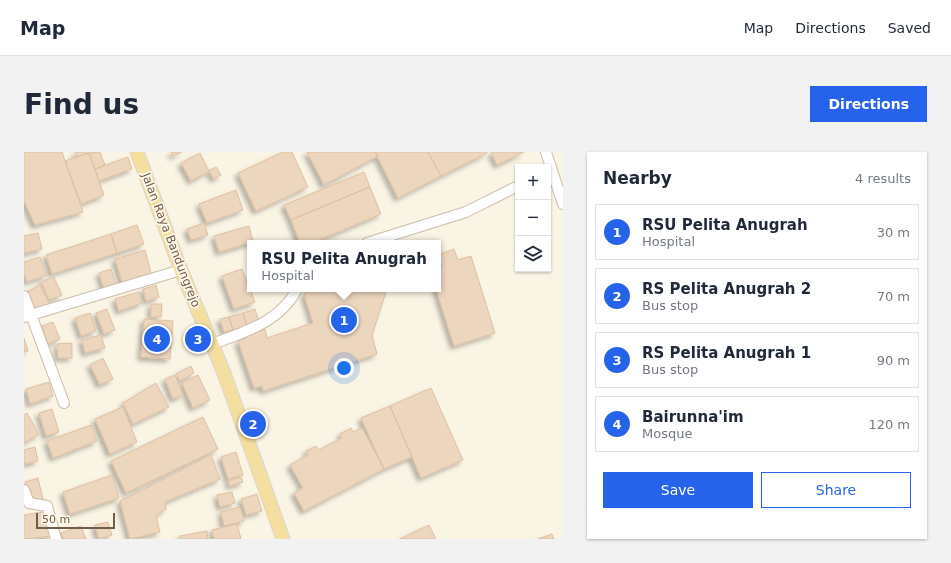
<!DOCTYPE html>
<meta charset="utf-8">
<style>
body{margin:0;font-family:"DejaVu Sans",sans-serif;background:#f2f2f3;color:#1f2937}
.controls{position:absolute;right:12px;top:12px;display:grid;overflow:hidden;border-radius:0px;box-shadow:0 1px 3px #0004}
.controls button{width:36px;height:36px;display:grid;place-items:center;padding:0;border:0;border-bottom:1px solid #e0e1e3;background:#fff;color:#1f2937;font:20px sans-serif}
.scale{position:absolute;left:12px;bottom:10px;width:79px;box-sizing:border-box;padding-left:4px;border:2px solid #715d4c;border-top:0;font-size:11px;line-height:14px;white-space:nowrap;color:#715d4c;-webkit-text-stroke:3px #fdf8ea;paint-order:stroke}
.you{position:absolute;left:320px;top:216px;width:14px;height:14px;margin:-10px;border:3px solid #fff;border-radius:50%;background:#1a73e8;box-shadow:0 0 0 6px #1a73e833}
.badge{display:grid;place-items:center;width:26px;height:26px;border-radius:50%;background:#2563eb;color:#fff;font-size:13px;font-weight:700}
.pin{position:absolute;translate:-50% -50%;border:2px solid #fff;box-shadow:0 1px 4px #0006}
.popup{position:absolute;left:223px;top:88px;width:194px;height:52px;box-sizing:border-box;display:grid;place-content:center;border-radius:0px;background:#fff;filter:drop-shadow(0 1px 3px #0005);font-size:13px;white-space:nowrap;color:#747a83}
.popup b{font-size:15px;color:#1f2937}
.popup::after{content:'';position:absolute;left:50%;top:100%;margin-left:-8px;border:8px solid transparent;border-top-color:#fff}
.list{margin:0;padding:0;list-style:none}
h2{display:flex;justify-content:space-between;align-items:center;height:52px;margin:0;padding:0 16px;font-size:17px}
h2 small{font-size:13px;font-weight:400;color:#747a83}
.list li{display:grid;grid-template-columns:26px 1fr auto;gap:12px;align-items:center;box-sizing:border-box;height:56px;margin:0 8px 8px;padding:0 8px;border:1px solid #e0e1e3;border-radius:0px}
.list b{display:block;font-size:15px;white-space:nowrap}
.list p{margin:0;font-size:13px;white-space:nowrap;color:#747a83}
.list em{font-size:13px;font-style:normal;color:#747a83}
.actions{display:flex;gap:8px;padding:12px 16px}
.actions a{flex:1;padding:9px 0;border:1px solid #2563eb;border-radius:0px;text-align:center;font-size:14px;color:#2563eb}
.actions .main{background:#2563eb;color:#fff}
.icon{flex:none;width:22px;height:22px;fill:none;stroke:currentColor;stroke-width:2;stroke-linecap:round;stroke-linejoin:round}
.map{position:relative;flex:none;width:539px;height:387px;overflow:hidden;border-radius:0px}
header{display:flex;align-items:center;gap:24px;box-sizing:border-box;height:56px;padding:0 20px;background:#fff;border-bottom:1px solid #e0e1e3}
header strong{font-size:19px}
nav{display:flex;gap:22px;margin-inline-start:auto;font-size:14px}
.intro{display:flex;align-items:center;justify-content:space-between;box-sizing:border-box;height:96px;padding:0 24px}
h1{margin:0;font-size:28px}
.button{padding:10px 18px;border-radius:0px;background:#2563eb;color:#fff;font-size:14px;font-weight:700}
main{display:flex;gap:24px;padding:0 24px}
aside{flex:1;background:#fff;border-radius:0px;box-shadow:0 1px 3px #0004}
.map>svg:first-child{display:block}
.building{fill:#edd6be;stroke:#dfbfa0;filter:url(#shadow)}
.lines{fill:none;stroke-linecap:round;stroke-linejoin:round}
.minor-casing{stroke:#cbbdab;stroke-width:12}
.major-casing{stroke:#dad5d0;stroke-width:15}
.minor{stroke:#fff;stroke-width:10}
.major{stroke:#f4dfa1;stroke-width:13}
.labels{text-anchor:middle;stroke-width:3.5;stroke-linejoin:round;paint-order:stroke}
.street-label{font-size:12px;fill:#715d4c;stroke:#fdf8ea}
</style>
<header>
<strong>Map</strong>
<nav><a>Map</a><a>Directions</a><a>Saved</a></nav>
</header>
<div class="intro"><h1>Find us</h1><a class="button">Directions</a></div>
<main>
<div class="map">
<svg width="539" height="387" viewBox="0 0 539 387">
<defs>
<filter id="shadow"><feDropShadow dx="-3.5" dy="3.5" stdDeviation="2" flood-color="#0004"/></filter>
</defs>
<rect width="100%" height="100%" fill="#faf4e4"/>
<path class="building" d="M 0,0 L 38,0 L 59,60 L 11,73 L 0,49 Z
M 51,0 L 64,0 L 65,1 L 53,5 Z
M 76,0 L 81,13 L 71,17 L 65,1 Z
M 147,0 L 158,0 L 149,4 Z
M 259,0 L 268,0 L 284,35 L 232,59 L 214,21 Z
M 283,0 L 351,0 L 354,4 L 300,33 Z
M 351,0 L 404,0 L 417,24 L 374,46 Z
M 404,0 L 463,0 L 463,1 L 417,24 Z
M 467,0 L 500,0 L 473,13 Z
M 65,1 L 80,43 L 57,52 L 41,9 Z
M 176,1 L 185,19 L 167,29 L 157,11 Z
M 104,5 L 108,17 L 75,29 L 71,17 Z
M 192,15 L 197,23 L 190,27 L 185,19 Z
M 340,20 L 346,35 L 267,68 L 260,53 Z
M 346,35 L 357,62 L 288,91 L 276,91 L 267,68 Z
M 212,38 L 219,58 L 183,71 L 175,52 Z
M 180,71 L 184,83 L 167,88 L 163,77 Z
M 113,73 L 120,92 L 93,101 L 87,82 Z
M 225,74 L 229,90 L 195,100 L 190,84 Z
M 14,81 L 18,97 L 0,101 L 0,84 Z
M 87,82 L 93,101 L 28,122 L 22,103 Z
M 430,97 L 434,108 L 447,104 L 471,181 L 430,194 L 412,137 L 414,137 L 414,115 L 418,114 L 414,103 Z
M 121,98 L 128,125 L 99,133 L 91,107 Z
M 16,105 L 23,123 L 3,130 L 0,122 L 0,110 Z
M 87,117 L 92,133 L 80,137 L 75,121 Z
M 218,117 L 231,150 L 210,157 L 198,124 Z
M 30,125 L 38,143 L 25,148 L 17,130 Z
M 16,133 L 26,153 L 12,160 L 3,140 Z
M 132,133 L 135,145 L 122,149 L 119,137 Z
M 284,137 L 363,137 L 348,183 L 353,202 L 239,239 L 238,234 L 230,236 L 214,189 L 222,186 L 221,184 L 241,177 L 243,186 L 289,171 L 280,142 L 285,140 Z
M 115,140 L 118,151 L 95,159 L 91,147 Z
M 127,152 L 138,152 L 137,165 L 127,165 Z
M 83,157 L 91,178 L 80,182 L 72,161 Z
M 231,157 L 235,170 L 223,174 L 219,161 Z
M 66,161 L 72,179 L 57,184 L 51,166 Z
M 219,161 L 223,174 L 209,178 L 205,165 Z
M 205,165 L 209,178 L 200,180 L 196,167 Z
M 120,167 L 149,169 L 146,207 L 117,205 Z
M 29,170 L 36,187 L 24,192 L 18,174 Z
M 77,183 L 81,196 L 61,201 L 58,188 Z
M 0,186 L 4,199 L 0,200 Z
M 48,191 L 48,206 L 34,206 L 33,192 Z
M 79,206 L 89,227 L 76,233 L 66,213 Z
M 167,214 L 170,221 L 156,229 L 152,222 Z
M 151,223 L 159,243 L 149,247 L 141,227 Z
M 174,223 L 186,248 L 169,256 L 158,231 Z
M 25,230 L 29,244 L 6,252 L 2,237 Z
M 132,231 L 145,255 L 109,272 L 99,251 Z
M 407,236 L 439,308 L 397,326 L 366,254 Z
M 366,254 L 388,305 L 360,317 L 337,266 Z
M 99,255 L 113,290 L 86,302 L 71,267 Z
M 28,257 L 35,280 L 22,284 L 15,261 Z
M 3,261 L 15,282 L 0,291 L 0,263 Z
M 179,265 L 194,297 L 102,341 L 87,309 Z
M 237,267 L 244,275 L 238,280 L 232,272 Z
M 67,273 L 73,289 L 29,306 L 23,289 Z
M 327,276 L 329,280 L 338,276 L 360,317 L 280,359 L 270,341 L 279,336 L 266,313 L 284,303 L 282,299 L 292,294 L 295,298 L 318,286 L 316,282 Z
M 11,295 L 14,309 L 0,312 L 0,298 Z
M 212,300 L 219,323 L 204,327 L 197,305 Z
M 187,303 L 196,327 L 141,350 L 142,357 L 132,364 L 136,380 L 106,387 L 96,349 Z
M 88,323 L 95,346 L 46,362 L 39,340 Z
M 217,325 L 219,330 L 206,334 L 204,329 Z
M 14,326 L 19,347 L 6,350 L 1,330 Z
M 208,340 L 211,351 L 196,355 L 193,343 Z
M 233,342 L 238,359 L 222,363 L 217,347 Z
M 216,355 L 220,369 L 200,374 L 197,360 Z
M 23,359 L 28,384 L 0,387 L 0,363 Z
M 84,370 L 88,383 L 75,387 L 71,373 Z
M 213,372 L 217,387 L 190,387 L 188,378 Z
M 405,373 L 412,387 L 376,387 Z
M 57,374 L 62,387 L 40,387 L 37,381 Z
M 183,379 L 184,387 L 157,387 L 156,384 Z
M 528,382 L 530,387 L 514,387 Z"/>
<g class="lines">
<defs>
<path id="minor" d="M 522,0 L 539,52
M 343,91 L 442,60 L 494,34
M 0,144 L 40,251
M 0,165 L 157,118
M 188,192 C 221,180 256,170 273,137
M 0,338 L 5,351 L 23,354 L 32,387"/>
<path id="major" d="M 113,0 L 157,118 L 200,221 L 259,387"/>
</defs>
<use href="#minor" class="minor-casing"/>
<use href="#major" class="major-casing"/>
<use href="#minor" class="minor"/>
<use href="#major" class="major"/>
</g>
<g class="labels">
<g class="street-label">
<text transform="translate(147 88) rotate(69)" y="4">Jalan Raya Bandungrejo</text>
</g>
</g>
</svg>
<div class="controls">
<button>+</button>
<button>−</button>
<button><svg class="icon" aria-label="layers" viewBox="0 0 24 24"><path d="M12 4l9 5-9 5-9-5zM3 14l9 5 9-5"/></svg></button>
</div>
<div class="scale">50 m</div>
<div class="you"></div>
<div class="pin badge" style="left:320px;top:168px">1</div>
<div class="popup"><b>RSU Pelita Anugrah</b>Hospital</div>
<div class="pin badge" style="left:229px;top:272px">2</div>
<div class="pin badge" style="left:174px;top:187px">3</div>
<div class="pin badge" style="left:133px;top:187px">4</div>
</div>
<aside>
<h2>Nearby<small>4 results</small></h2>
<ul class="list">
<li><span class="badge">1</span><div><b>RSU Pelita Anugrah</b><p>Hospital</p></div><em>30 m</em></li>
<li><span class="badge">2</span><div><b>RS Pelita Anugrah 2</b><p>Bus stop</p></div><em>70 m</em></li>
<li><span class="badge">3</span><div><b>RS Pelita Anugrah 1</b><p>Bus stop</p></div><em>90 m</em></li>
<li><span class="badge">4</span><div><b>Bairunna'im</b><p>Mosque</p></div><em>120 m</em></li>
</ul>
<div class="actions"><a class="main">Save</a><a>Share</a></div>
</aside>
</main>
